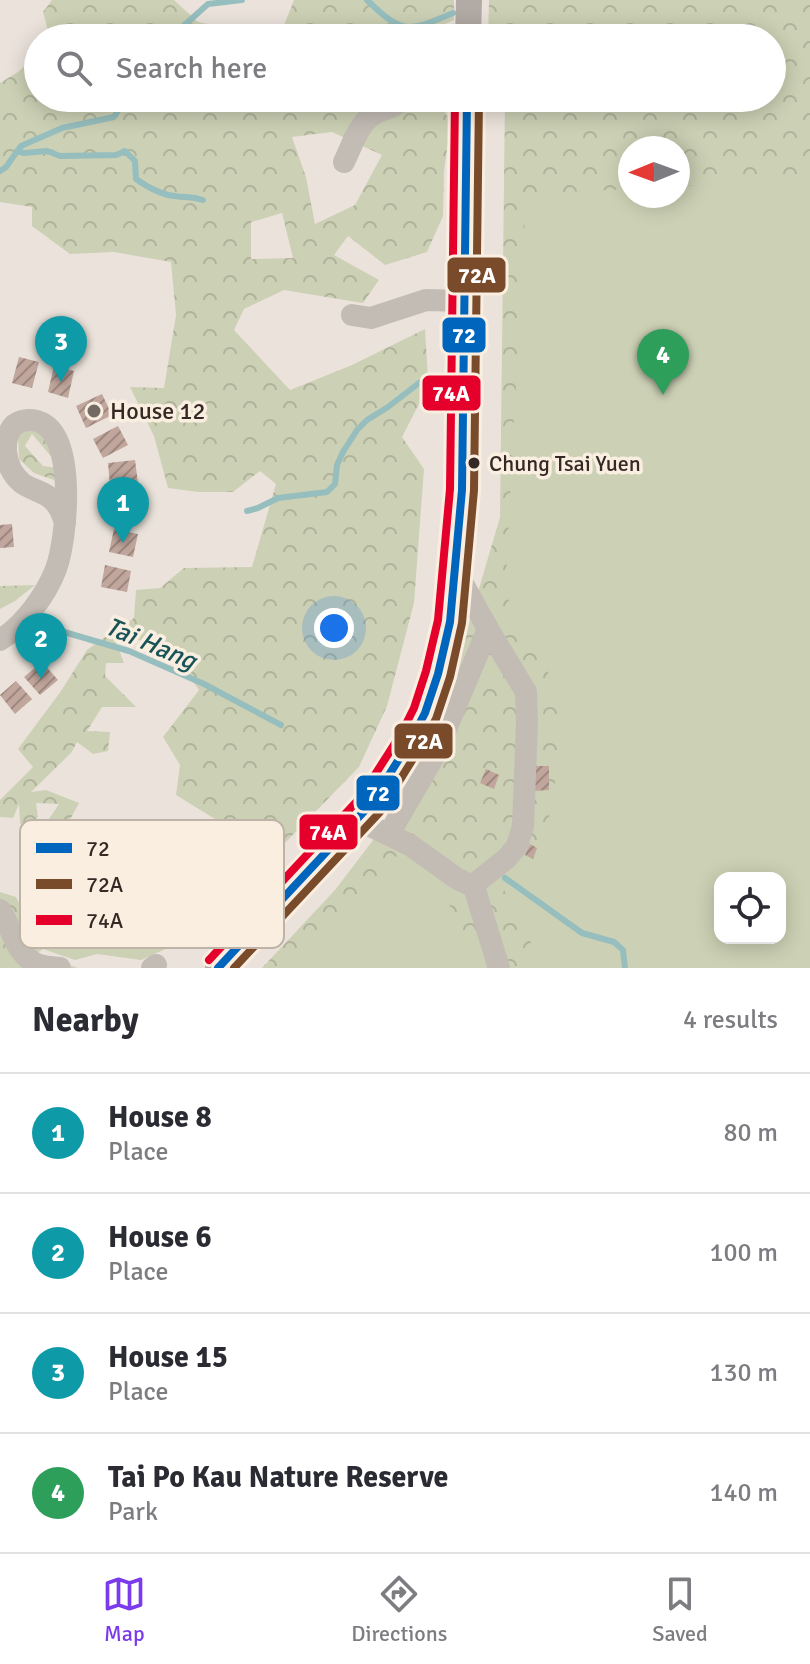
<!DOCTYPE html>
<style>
body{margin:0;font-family:Signika,sans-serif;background:#f2f2f3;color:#2b2b33}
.controls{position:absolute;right:24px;bottom:24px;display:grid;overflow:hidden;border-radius:16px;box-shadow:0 4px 20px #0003}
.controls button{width:72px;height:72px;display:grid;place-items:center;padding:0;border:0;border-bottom:2px solid #e1e1e2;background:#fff;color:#2b2b33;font:40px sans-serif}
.compass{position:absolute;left:618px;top:136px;width:72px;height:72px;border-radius:50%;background:#fff;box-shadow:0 4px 20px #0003;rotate:269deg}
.you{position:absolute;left:334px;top:628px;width:28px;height:28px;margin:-20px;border:6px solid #fff;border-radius:50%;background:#1a73e8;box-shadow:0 0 0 12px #1a73e833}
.badge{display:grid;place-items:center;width:52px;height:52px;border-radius:50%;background:#7c3aed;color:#fff;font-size:26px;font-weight:700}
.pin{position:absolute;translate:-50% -66px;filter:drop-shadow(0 2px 4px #0008)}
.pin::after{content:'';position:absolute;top:42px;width:28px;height:24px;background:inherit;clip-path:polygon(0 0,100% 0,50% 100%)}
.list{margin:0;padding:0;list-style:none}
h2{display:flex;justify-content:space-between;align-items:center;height:104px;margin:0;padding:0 32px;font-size:34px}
h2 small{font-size:26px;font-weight:400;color:#7c7c81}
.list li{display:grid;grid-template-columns:52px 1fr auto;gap:24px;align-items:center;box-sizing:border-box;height:120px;padding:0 32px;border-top:2px solid #e1e1e2}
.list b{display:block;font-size:30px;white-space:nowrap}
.list p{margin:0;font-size:26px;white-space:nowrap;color:#7c7c81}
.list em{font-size:26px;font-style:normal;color:#7c7c81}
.icon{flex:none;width:44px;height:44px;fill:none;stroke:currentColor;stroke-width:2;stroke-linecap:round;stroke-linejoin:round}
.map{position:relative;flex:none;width:810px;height:968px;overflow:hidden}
.search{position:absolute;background:#fff;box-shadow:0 4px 20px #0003;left:24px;right:24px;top:24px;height:88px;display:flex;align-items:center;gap:20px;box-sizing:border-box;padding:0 28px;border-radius:44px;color:#7c7c81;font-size:30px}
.sheet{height:584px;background:#fff}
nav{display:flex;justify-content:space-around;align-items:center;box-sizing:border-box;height:112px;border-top:2px solid #e1e1e2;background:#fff;font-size:22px;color:#7c7c81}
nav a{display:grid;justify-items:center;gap:4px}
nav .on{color:#7c3aed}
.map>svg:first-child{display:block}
.forest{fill:url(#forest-crowns);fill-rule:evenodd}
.green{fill:#ccd0b4;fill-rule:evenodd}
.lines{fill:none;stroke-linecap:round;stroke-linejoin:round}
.stream{stroke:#96bebe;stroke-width:6}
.building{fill:url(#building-hatch)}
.minor{stroke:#c3bcb5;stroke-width:22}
.major{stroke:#b2aaa4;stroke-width:26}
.bus-1-casing{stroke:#faeee0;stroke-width:14}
.bus-2-casing{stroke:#faeee0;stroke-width:14}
.bus-3-casing{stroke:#faeee0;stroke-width:14}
.bus-1{stroke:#0065bd;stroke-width:8}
.bus-2{stroke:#7a4b2a;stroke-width:8}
.bus-3{stroke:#e4002b;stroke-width:8}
.poi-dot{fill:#746a64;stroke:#faeee0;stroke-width:3}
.bus-dot{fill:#342924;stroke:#faeee0;stroke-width:3}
.labels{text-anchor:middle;stroke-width:7;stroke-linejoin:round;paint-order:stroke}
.bus-label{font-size:22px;fill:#342924;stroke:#faeee0;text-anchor:start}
.poi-label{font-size:24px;fill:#342924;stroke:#faeee0;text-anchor:start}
.water-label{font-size:26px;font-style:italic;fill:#175357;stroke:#faeee0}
.key{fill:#faeee0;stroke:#bfb3a8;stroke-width:2}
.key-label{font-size:22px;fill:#342924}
.line-badge{stroke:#faeee0;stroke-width:3}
.badge-label{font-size:22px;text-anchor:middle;font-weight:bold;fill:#fff}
</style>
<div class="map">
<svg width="810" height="968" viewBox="0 0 810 968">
<defs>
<pattern id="forest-crowns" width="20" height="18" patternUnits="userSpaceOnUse" patternTransform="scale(2)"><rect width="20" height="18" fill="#ccd0b4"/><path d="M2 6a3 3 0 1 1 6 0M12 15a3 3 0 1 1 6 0" fill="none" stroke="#b0b39b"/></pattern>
<pattern id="building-hatch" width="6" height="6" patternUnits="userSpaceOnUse" patternTransform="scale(2)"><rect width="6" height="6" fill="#c0a69c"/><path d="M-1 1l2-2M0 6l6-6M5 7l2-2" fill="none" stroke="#9d877f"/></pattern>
</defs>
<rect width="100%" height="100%" fill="#ebe3db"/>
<path class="forest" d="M 52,0 L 174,0 L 198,22 L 237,30 L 234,38 L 50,38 L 43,12 Z
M 294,0 L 454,0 L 454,20 L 417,36 L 417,38 L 279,38 Z
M 489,0 L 810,0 L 810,968 L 262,968 L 335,890 L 390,818 L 446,701 L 500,517 L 505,98 L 772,98 L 772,38 L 488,38 ZM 630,148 L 678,148 L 678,196 L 630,196 ZM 720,878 L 780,878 L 780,938 L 720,938 Z
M 38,54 L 38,98 L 438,98 L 448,118 L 448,142 L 444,171 L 443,216 L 427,252 L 385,265 L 348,236 L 334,255 L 379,280 L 363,303 L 284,290 L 244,309 L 234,330 L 290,390 L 352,365 L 425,329 L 428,380 L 419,404 L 402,437 L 424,469 L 414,603 L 387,706 L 359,767 L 283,845 L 255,881 L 211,891 L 206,931 L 141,960 L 97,954 L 75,960 L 43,949 L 35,954 L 78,968 L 0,968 L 0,892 L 16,897 L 32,928 L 48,929 L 48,876 L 60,855 L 100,849 L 110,897 L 147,875 L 165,887 L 203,859 L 228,827 L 176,795 L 180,765 L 163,737 L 199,690 L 178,660 L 118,629 L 134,618 L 136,590 L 160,588 L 184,568 L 252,567 L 276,484 L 260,471 L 233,492 L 199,492 L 168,488 L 154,436 L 130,387 L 164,388 L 176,315 L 171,262 L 114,252 L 70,254 L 32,226 L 32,207 L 0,202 L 0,83 L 18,72 ZM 332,132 L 382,155 L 355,205 L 315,224 L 306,177 L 292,137 ZM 282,213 L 293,258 L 251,259 L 251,222 Z
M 52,427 L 55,461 L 32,434 L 25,446 L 43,466 L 59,468 L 54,480 L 34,473 L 19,459 L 18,436 L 20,430 Z
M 35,585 L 15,601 L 0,609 L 0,586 Z
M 112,632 L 124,663 L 106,663 L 105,676 L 136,707 L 102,707 L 87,731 L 110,732 L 108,751 L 93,754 L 77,742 L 71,753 L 31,792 L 46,790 L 79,803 L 47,862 L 29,860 L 47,822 L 59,804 L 36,803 L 38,817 L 26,830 L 20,823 L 19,804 L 13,818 L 0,817 L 0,800 L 33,767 L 18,749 L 61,691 L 87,650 Z"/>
<path class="green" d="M 810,179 L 810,968 L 544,968 L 502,886 L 546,836 L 559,761 L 559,692 L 505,594 L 526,194 L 630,189 L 630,196 L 678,196 L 678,186 ZM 720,878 L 780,878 L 780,938 L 720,938 Z
M 396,856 L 440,887 L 483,968 L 295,968 Z"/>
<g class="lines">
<path class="stream" d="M 367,0 C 403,35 408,32 453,13
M 170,38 L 208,4 L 242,0
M 17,151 L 24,153 L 47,151 L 60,156 L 116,155 L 125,151 L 135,161 L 136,179 C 146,186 162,195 175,196 C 186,198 191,196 203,200
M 0,171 L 6,167 L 21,146 L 62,128 L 114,117 L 126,98
M 247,511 L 258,508 L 278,498 L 327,492 L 335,484 L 337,465 L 343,452 L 357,430 L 367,420 L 388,407 L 419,383
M 30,622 L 129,651 L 204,684 L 281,725
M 505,878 L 582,933 L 614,942 L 623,950 L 625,968"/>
</g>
<path class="building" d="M 19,357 L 39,362 L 32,388 L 12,383 Z
M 54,366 L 74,371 L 68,398 L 48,392 Z
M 102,394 L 112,415 L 86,428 L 76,406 Z
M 118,426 L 128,445 L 103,458 L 93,439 Z
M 135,460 L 138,483 L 110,486 L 108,463 Z
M 139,497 L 142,520 L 114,523 L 111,500 Z
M 12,524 L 14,547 L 0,548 L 0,525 Z
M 114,529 L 138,534 L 133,557 L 109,552 Z
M 105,565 L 131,571 L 127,592 L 101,587 Z
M 42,662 L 58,680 L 40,695 L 24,677 Z
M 16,681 L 32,699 L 15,714 L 0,695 Z
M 532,766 L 549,766 L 549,790 L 532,791 Z
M 486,769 L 499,775 L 494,789 L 480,783 Z
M 530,844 L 537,848 L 533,859 L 525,855 Z"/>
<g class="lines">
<path class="minor" d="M 344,162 C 352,146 359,121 376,113 C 387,108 396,107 404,98
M 352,315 L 371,318 L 426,300 L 465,301
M 0,640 C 24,625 46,595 56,569 C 67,539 78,432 37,421 C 29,419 21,420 14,425 C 0,441 5,469 22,483 C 30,489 41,491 49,497 C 58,503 62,512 65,523
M 358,820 L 410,845 L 456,878 L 472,886 L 507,858 L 517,846 L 523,826 L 527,723 L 526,692 L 488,629
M 389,834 L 436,753 L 488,629 L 456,571
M 472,886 L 475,890 L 499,968
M 0,910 C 12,927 15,953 35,963 C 42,967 52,967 60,968
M 152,968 L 156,965"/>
<path class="major" d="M 468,38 L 469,0
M 218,968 L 370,805 L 411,740 L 425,713 L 438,674 L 450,622 L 462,490 L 467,98"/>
<defs>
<path id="bus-1" d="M 218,968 L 370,805 L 411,740 L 425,713 L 438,674 L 450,622 L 462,490 L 467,98"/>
<path id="bus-2" d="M 234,968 L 380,812 L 421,746 L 436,719 L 450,677 L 462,623 L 474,490 L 479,98"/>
<path id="bus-3" d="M 209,960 L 360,798 L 401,734 L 414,708 L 426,671 L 438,620 L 450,489 L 455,98"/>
</defs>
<use href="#bus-1" class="bus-1-casing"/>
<use href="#bus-2" class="bus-2-casing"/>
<use href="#bus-3" class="bus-3-casing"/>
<use href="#bus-1" class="bus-1"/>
<use href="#bus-2" class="bus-2"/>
<use href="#bus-3" class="bus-3"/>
</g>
<circle class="poi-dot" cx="94" cy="411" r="8"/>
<circle class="bus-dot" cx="474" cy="463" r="7"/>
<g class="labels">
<g class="bus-label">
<text x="489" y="471">Chung Tsai Yuen</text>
</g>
<g class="poi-label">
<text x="110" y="419">House 12</text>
</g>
<g class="water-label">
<text transform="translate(151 643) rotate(23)" y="9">Tai Hang</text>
</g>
</g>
<rect x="20" y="820" width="264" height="128" rx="12" class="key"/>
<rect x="36" y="843" width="36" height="10" fill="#0065bd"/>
<rect x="36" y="879" width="36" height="10" fill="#7a4b2a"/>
<rect x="36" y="915" width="36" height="10" fill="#e4002b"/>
<g class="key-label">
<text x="86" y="856">72</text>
<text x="86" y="892">72A</text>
<text x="86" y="928">74A</text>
</g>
<g class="line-badge">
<rect x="446" y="256" width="61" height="38" rx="8" fill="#7a4b2a"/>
<rect x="441" y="316" width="46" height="38" rx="8" fill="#0065bd"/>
<rect x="421" y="374" width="61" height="38" rx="8" fill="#e4002b"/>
<rect x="393" y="722" width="61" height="38" rx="8" fill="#7a4b2a"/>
<rect x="355" y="774" width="46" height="38" rx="8" fill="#0065bd"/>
<rect x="298" y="813" width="61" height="38" rx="8" fill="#e4002b"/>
</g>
<g class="badge-label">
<text x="477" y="283">72A</text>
<text x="464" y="343">72</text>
<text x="451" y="401">74A</text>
<text x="424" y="749">72A</text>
<text x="378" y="801">72</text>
<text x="328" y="840">74A</text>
</g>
</svg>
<div class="controls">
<button><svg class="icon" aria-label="locate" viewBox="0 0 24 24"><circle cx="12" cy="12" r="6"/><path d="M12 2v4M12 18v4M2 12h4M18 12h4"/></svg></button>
</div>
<svg class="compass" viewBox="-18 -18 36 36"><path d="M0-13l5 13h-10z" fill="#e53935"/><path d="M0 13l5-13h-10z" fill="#7c7c81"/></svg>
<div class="you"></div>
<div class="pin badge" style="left:123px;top:543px;background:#0f9aa8">1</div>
<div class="pin badge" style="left:41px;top:679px;background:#0f9aa8">2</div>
<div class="pin badge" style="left:61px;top:382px;background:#0f9aa8">3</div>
<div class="pin badge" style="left:663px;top:395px;background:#2e9e5b">4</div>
<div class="search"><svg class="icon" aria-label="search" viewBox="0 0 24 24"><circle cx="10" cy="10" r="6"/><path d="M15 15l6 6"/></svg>Search here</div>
</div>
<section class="sheet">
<h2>Nearby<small>4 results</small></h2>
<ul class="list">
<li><span class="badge" style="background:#0f9aa8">1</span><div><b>House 8</b><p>Place</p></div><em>80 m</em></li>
<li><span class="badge" style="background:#0f9aa8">2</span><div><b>House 6</b><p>Place</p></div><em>100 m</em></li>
<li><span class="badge" style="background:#0f9aa8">3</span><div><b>House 15</b><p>Place</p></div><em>130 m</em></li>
<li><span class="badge" style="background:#2e9e5b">4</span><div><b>Tai Po Kau Nature Reserve</b><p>Park</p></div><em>140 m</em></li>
</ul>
</section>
<nav>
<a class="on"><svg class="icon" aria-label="map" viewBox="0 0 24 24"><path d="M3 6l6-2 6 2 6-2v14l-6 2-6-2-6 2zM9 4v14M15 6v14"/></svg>Map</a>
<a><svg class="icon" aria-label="directions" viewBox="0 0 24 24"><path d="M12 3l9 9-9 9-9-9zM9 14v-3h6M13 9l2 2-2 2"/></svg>Directions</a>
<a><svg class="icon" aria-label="saved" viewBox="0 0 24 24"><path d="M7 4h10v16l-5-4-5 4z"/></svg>Saved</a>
</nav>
